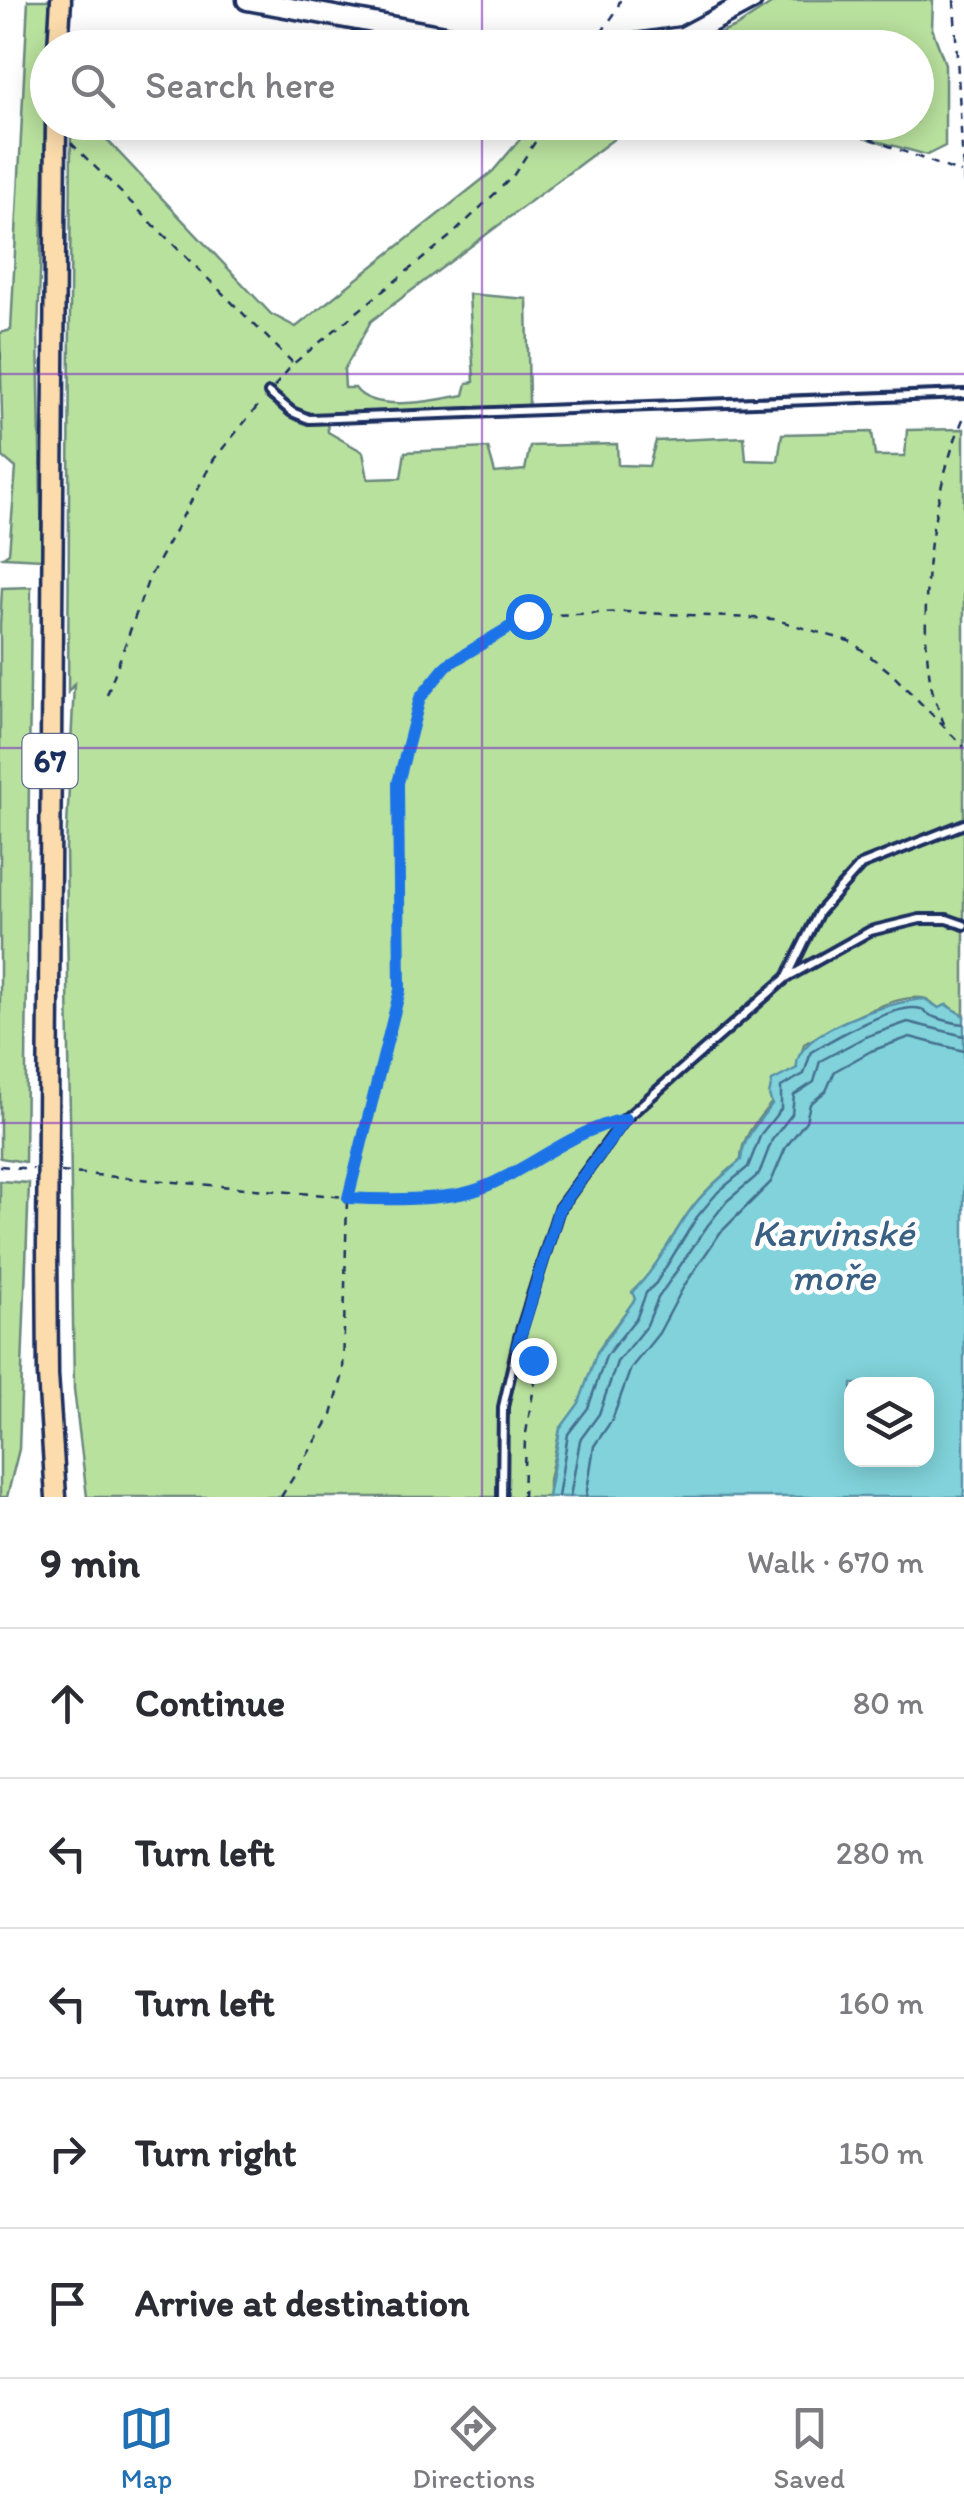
<!DOCTYPE html>
<meta charset="utf-8">
<style>
body{margin:0;font-family:Itim,sans-serif;background:#f7f7f7;color:#2b2b33}
.controls{position:absolute;right:30px;bottom:30px;display:grid;overflow:hidden;border-radius:20px;box-shadow:0 5px 25px #0003}
.controls button{width:90px;height:90px;display:grid;place-items:center;padding:0;border:0;border-bottom:2px solid #e1e1e2;background:#fff;color:#2b2b33;font:50px sans-serif}
.stop{position:absolute;width:30px;height:30px;margin:-22px;border:8px solid #1a73e8;border-radius:50%;background:#fff}
.stop.end{background:#1a73e8;border-color:#fff;box-shadow:0 2px 10px #0008}
.list{margin:0;padding:0;list-style:none}
h2{display:flex;justify-content:space-between;align-items:center;height:130px;margin:0;padding:0 40px;font-size:42px}
h2 small{font-size:32px;font-weight:400;color:#7c7c81}
.list li{display:grid;grid-template-columns:65px 1fr auto;gap:30px;align-items:center;box-sizing:border-box;height:150px;padding:0 40px;border-top:2px solid #e1e1e2}
.list b{display:block;font-size:38px;white-space:nowrap}
.list em{font-size:32px;font-style:normal;color:#7c7c81}
.icon{flex:none;width:55px;height:55px;fill:none;stroke:currentColor;stroke-width:2;stroke-linecap:round;stroke-linejoin:round}
.map{position:relative;flex:none;width:964px;height:1497px;overflow:hidden}
.search{position:absolute;background:#fff;box-shadow:0 5px 25px #0003;left:30px;right:30px;top:30px;height:110px;display:flex;align-items:center;gap:25px;box-sizing:border-box;padding:0 35px;border-radius:55px;color:#7c7c81;font-size:38px}
.sheet{height:880px;background:#fff}
nav{display:flex;justify-content:space-around;align-items:center;box-sizing:border-box;height:140px;border-top:2px solid #e1e1e2;background:#fff;font-size:28px;color:#7c7c81}
nav a{display:grid;justify-items:center;gap:5px}
nav .on{color:#1f6fb2}
.map>svg:first-child{display:block}
.green{fill:#b9e19e;stroke:#6a887e;stroke-width:2.5}
.water{fill:#81d2da;stroke:#5891a8;stroke-width:2.5;fill-rule:evenodd}
.lines{fill:none;stroke-linecap:round;stroke-linejoin:round}
.shore{stroke:#447090;stroke-width:2.5}
.lane-casing{stroke:#1b2f5e;stroke-width:14}
.secondary-casing{stroke:#1b2f5e;stroke-width:25}
.primary-casing{stroke:#1b2f5e;stroke-width:25}
.path{stroke:#1b2f5e;stroke-width:2.5;stroke-dasharray:8 8;stroke-linecap:butt}
.lane{stroke:#fff;stroke-width:6}
.secondary{stroke:#fff;stroke-width:18}
.primary{stroke:#fcdcac;stroke-width:18}
.route{stroke:#1a73e8;stroke-width:12}
.grid{fill:none;stroke:#7b2cbf;stroke-width:2.5;stroke-opacity:0.55}
.labels{text-anchor:middle;stroke-width:9;stroke-linejoin:round;paint-order:stroke}
.shield{fill:#fff;stroke:#5f6d8e;stroke-width:2.5}
.shield-label{font-size:32px;font-weight:bold;fill:#1b2f5e}
.water-label{font-size:38px;font-style:italic;fill:#3a6083;stroke:#fff}
</style>
<div class="map">
<svg width="964" height="1497" viewBox="0 0 964 1497">
<rect width="100%" height="100%" fill="#fff"/>
<filter id="ink" filterUnits="userSpaceOnUse"><feTurbulence type="fractalNoise" baseFrequency=".01" numOctaves="2"/><feDisplacementMap in="SourceGraphic" scale="20" xChannelSelector="R" yChannelSelector="G"/><feConvolveMatrix kernelMatrix="1 2 1 2 8 2 1 2 1" color-interpolation-filters="sRGB"/></filter>
<g filter="url(#ink)">
<path class="green" d="M 28,0 L 50,0 L 38,330 L 42,559 L 3,557 L 9,553 L 16,468 L 3,457 L 0,333 L 11,330 Z
M 777,0 L 933,0 L 932,28 L 945,64 L 945,146 L 927,155 L 812,123 L 916,122 L 916,48 L 687,47 L 736,27 Z
M 71,123 L 91,123 L 271,314 L 296,327 L 493,171 L 534,123 L 635,123 L 371,321 L 344,370 L 345,388 L 355,388 C 373,414 436,400 464,395 L 467,383 L 474,382 L 469,294 L 527,299 L 529,403 L 526,415 L 327,422 L 328,432 L 363,452 L 368,479 L 401,478 L 405,452 L 488,448 L 495,473 L 525,470 L 530,446 L 617,444 L 618,465 L 649,466 L 656,441 L 744,437 L 746,460 L 778,461 L 782,434 L 872,432 L 875,456 L 905,456 L 907,430 L 964,429 L 964,1016 L 947,1005 L 939,1009 C 935,1006 931,1001 926,999 C 897,990 830,1030 804,1044 C 802,1051 801,1060 797,1067 C 784,1097 740,1126 741,1160 C 722,1176 703,1192 689,1212 C 670,1239 656,1270 633,1291 L 636,1299 L 605,1339 L 579,1404 L 560,1429 L 549,1480 L 549,1497 L 87,1497 L 74,1389 L 66,848 L 74,684 L 68,692 Z
M 31,587 L 25,1162 L 0,1158 L 0,625 L 2,588 Z
M 0,1181 L 29,1183 L 19,1449 L 7,1497 L 0,1497 Z"/>
<path class="water" d="M 925,999 L 939,1008 L 946,1005 L 964,1016 L 964,1497 L 548,1497 L 560,1429 L 579,1403 L 597,1352 L 635,1299 L 632,1292 C 656,1270 670,1239 689,1212 C 703,1192 722,1177 741,1160 C 742,1140 759,1121 772,1104 L 769,1095 L 772,1081 L 797,1068 C 792,1031 894,1000 925,999 ZM 852,1384 L 926,1384 L 926,1460 L 852,1460 Z"/>
<g class="lines">
<path class="shore" d="M 558,1497 L 568,1434 L 588,1408 L 606,1356 L 637,1317 L 646,1293 L 656,1283 L 697,1217 L 718,1192 L 748,1167 L 761,1134 L 781,1109 L 781,1087 L 804,1074 L 811,1052 C 831,1040 898,1001 921,1009 C 926,1011 929,1016 934,1017 C 943,1020 954,1023 964,1024
M 570,1497 L 580,1440 L 599,1414 L 617,1362 L 647,1325 L 658,1298 L 708,1225 L 727,1201 L 759,1174 L 772,1140 L 792,1114 L 794,1095 L 814,1082 L 820,1061 L 865,1037 L 908,1022 L 964,1036
M 586,1497 L 594,1446 L 612,1420 L 631,1368 L 659,1333 L 684,1286 L 720,1233 L 771,1182 L 786,1147 L 806,1121 L 810,1104 L 826,1091 L 835,1071 L 871,1051 L 910,1037 L 964,1051"/>
<defs>
<path id="lane" d="M 269,393 L 292,412 L 309,419 L 964,394
M 787,977 L 819,912 L 861,865 L 964,824
M 502,1497 L 503,1407 L 519,1337 L 559,1209 L 625,1119 L 786,978 L 870,931 L 920,919 L 947,919 L 964,925"/>
<path id="secondary" d="M 247,0 L 472,41 L 568,48
M 607,48 L 683,37 L 752,0"/>
<path id="primary" d="M 58,48 L 61,0
M 56,122 L 47,1245 L 48,1375 L 56,1497"/>
</defs>
<use href="#lane" class="lane-casing"/>
<use href="#secondary" class="secondary-casing"/>
<use href="#primary" class="primary-casing"/>
<path class="path" d="M 954,0 L 964,186
M 601,33 L 617,10 L 620,0
M 825,122 L 961,173
M 71,143 L 292,362
M 0,352 L 0,363
M 274,387 L 293,364 L 453,234 L 513,176 L 548,122
M 107,695 L 149,578 L 214,459 L 262,401
M 944,724 C 939,710 932,694 930,679 C 918,600 932,491 964,417
M 0,1166 L 33,1169
M 61,1172 L 392,1201 L 477,1190 L 600,1124 L 609,1122
M 281,1497 L 332,1415 L 343,1374 L 347,1198 L 399,990 L 398,783 L 421,698 L 447,665 L 528,616 L 625,612 L 773,619 L 852,642 L 890,672 L 964,747
M 523,1497 L 525,1439 L 536,1375 L 533,1360 L 525,1353"/>
<use href="#lane" class="lane"/>
<use href="#secondary" class="secondary"/>
<use href="#primary" class="primary"/>
</g>
</g>
<g class="lines" filter="url(#ink)">
<path class="route" d="M 528,616 L 447,665 L 420,698 L 398,783 L 400,990 L 348,1198 C 382,1200 446,1201 479,1189 C 530,1170 571,1130 626,1119 L 559,1209 L 517,1347 L 533,1360"/>
</g>
<path class="grid" d="M 482,0 L 482,48M 482,122 L 482,1497M 0,374 L 964,374M 0,748 L 964,748M 0,1123 L 964,1123"/>
<g class="labels">
<rect class="shield" x="22.5" y="734" width="55" height="54" rx="8"/>
<g class="shield-label">
<text x="50" y="772">67</text>
</g>
<g class="water-label">
<text x="833" y="1246">Karvinské<tspan x="833" dy="44">moře</tspan></text>
</g>
</g>
</svg>
<div class="controls">
<button><svg class="icon" aria-label="layers" viewBox="0 0 24 24"><path d="M12 4l9 5-9 5-9-5zM3 14l9 5 9-5"/></svg></button>
</div>
<div class="stop" style="left:528px;top:616px"></div>
<div class="stop end" style="left:533px;top:1360px"></div>
<div class="search"><svg class="icon" aria-label="search" viewBox="0 0 24 24"><circle cx="10" cy="10" r="6"/><path d="M15 15l6 6"/></svg>Search here</div>
</div>
<section class="sheet">
<h2>9 min<small>Walk · 670 m</small></h2>
<ul class="list">
<li><svg class="icon" aria-label="ahead" viewBox="0 0 24 24"><path d="M12 20V5M6 11l6-6 6 6"/></svg><div><b>Continue</b></div><em>80 m</em></li>
<li><svg class="icon" aria-label="left" viewBox="0 0 24 24"><path d="M17 20v-9H6M10 6l-5 5 5 5"/></svg><div><b>Turn left</b></div><em>280 m</em></li>
<li><svg class="icon" aria-label="left" viewBox="0 0 24 24"><path d="M17 20v-9H6M10 6l-5 5 5 5"/></svg><div><b>Turn left</b></div><em>160 m</em></li>
<li><svg class="icon" aria-label="right" viewBox="0 0 24 24"><path d="M7 20v-9h11M14 6l5 5-5 5"/></svg><div><b>Turn right</b></div><em>150 m</em></li>
<li><svg class="icon" aria-label="arrive" viewBox="0 0 24 24"><path d="M6 21V4h12l-3 4 3 4H6"/></svg><div><b>Arrive at destination</b></div></li>
</ul>
</section>
<nav>
<a class="on"><svg class="icon" aria-label="map" viewBox="0 0 24 24"><path d="M3 6l6-2 6 2 6-2v14l-6 2-6-2-6 2zM9 4v14M15 6v14"/></svg>Map</a>
<a><svg class="icon" aria-label="directions" viewBox="0 0 24 24"><path d="M12 3l9 9-9 9-9-9zM9 14v-3h6M13 9l2 2-2 2"/></svg>Directions</a>
<a><svg class="icon" aria-label="saved" viewBox="0 0 24 24"><path d="M7 4h10v16l-5-4-5 4z"/></svg>Saved</a>
</nav>
